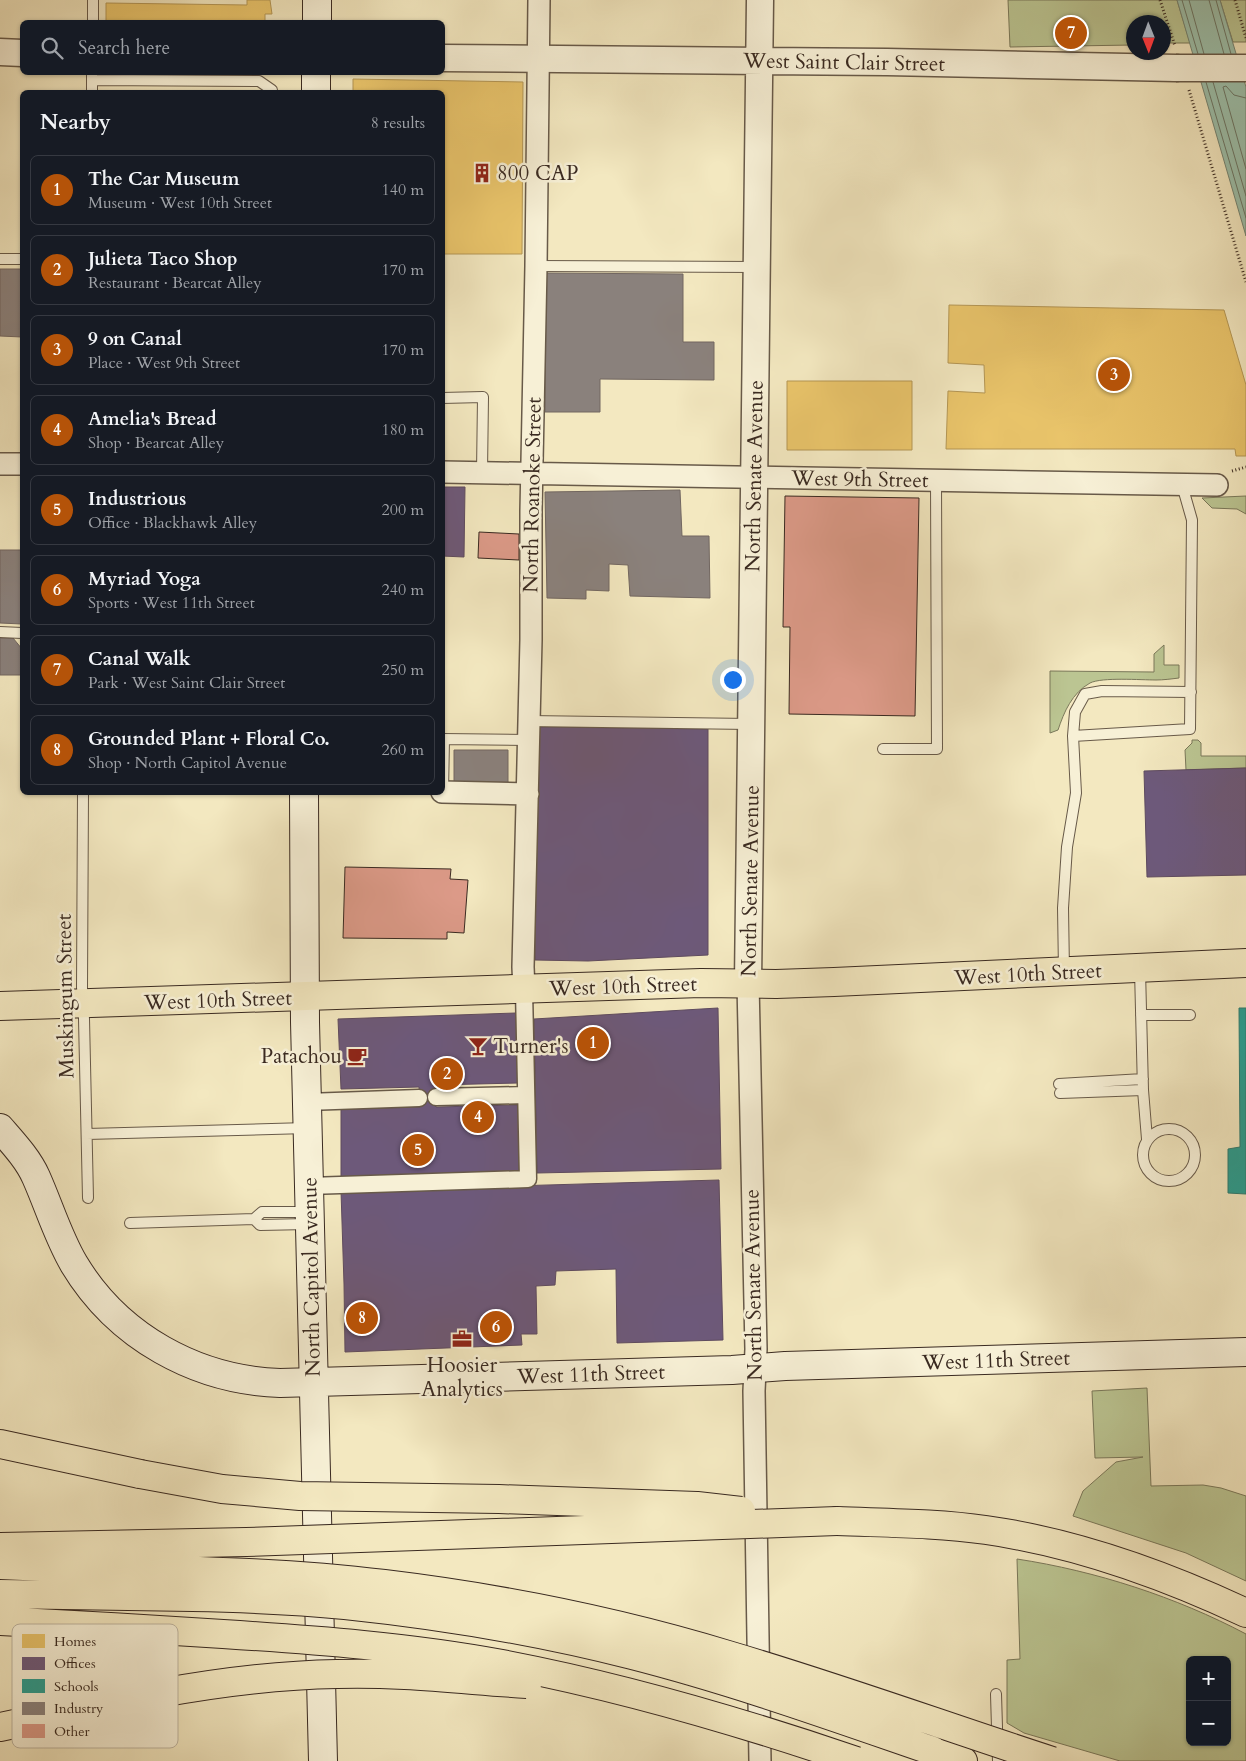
<!DOCTYPE html>
<meta charset="utf-8">
<style>
body{margin:0;font-family:Cardo,serif;background:#20242c;color:#f1f3f6}
.controls{position:absolute;right:15px;bottom:15px;display:grid;overflow:hidden;border-radius:8px;box-shadow:0 1px 4px #0004}
.controls button{width:45px;height:45px;display:grid;place-items:center;padding:0;border:0;border-bottom:1px solid #363941;background:#171b24;color:#f1f3f6;font:25px sans-serif}
.compass{position:absolute;left:1126px;top:15px;width:45px;height:45px;border-radius:50%;background:#171b24;box-shadow:0 1px 4px #0004;rotate:179deg}
.you{position:absolute;left:732px;top:679px;width:18px;height:18px;margin:-12px;border:4px solid #fff;border-radius:50%;background:#1a73e8;box-shadow:0 0 0 8px #1a73e833}
.badge{display:grid;place-items:center;width:32px;height:32px;border-radius:50%;background:#b45309;color:#fff;font-size:16px;font-weight:700}
.pin{position:absolute;translate:-50% -50%;border:2px solid #fff;box-shadow:0 1px 5px #0006}
.list{margin:0;padding:0;list-style:none}
h2{display:flex;justify-content:space-between;align-items:center;height:65px;margin:0;padding:0 20px;font-size:21px}
h2 small{font-size:16px;font-weight:400;color:#9ea1a6}
.list li{display:grid;grid-template-columns:32px 1fr auto;gap:15px;align-items:center;box-sizing:border-box;height:70px;margin:0 10px 10px;padding:0 10px;border:1px solid #363941;border-radius:8px}
.list b{display:block;font-size:19px;white-space:nowrap}
.list p{margin:0;font-size:16px;white-space:nowrap;color:#9ea1a6}
.list em{font-size:16px;font-style:normal;color:#9ea1a6}
.icon{flex:none;width:28px;height:28px;fill:none;stroke:currentColor;stroke-width:2;stroke-linecap:round;stroke-linejoin:round}
.map{position:relative;flex:none;width:1246px;height:1761px;overflow:hidden}
.search{position:absolute;background:#171b24;box-shadow:0 1px 4px #0004;left:20px;top:20px;width:425px;height:55px;display:flex;align-items:center;gap:12px;box-sizing:border-box;padding:0 18px;border-radius:8px;color:#9ea1a6;font-size:19px}
.panel{position:absolute;background:#171b24;box-shadow:0 1px 4px #0004;left:20px;top:90px;width:425px;height:705px;border-radius:8px}
.map>svg:first-child{display:block}
.green{fill:#bbc592;stroke:#7a785a;fill-rule:evenodd}
.water{fill:#9dc1ac;stroke:#758574}
.homes{fill:#e9c46a;stroke:#b49654}
.offices{fill:#6d597a;stroke:#5e4b5f}
.schools{fill:#2a9d8f;stroke:#2f7a6e}
.industry{fill:#8a817c;stroke:#726761}
.lines{fill:none;stroke-linecap:round;stroke-linejoin:round}
.shore{stroke:#6c7666;stroke-width:1}
.building{fill:#dc9a88;stroke:#3a2a21}
.service-casing{stroke:#685a49;stroke-width:12}
.pedestrian-casing{stroke:#685a49;stroke-width:19}
.minor-casing{stroke:#685a49;stroke-width:24}
.tertiary-casing{stroke:#685a49;stroke-width:29}
.secondary-casing{stroke:#3a2a21;stroke-width:30}
.primary-casing{stroke:#3a2a21;stroke-width:30}
.motorway-casing{stroke:#3a2a21;stroke-width:30}
.path{stroke:#3a2a21;stroke-width:3;stroke-dasharray:1 2.5;stroke-linecap:butt}
.service{stroke:#f7f0d6;stroke-width:10}
.pedestrian{stroke:#f7f0d6;stroke-width:16}
.minor{stroke:#f7f0d6;stroke-width:21}
.tertiary{stroke:#f7f0d6;stroke-width:26}
.secondary{stroke:#f7f0d6;stroke-width:28}
.primary{stroke:#f3e8c0;stroke-width:28}
.motorway{stroke:#f3e8c0;stroke-width:28}
.tertiary-bridge-casing{stroke:#685a49;stroke-width:29;stroke-linecap:butt}
.motorway-bridge-casing{stroke:#3a2a21;stroke-width:30;stroke-linecap:butt}
.tertiary-bridge{stroke:#f7f0d6;stroke-width:26}
.motorway-bridge{stroke:#f3e8c0;stroke-width:28}
.labels{text-anchor:middle;stroke-width:5;stroke-linejoin:round;paint-order:stroke}
.street-label{font-size:21px;fill:#3a2a21;stroke:#f7f0d6}
.poi-label{font-size:21px;fill:#3a2a21;stroke:#f7f0d6;text-anchor:start}
.key{fill:#f7f0d6;stroke:#beb5a0;stroke-width:1}
.key-label{font-size:14px;fill:#3a2a21}
</style>
<div class="map">
<svg width="1246" height="1761" viewBox="0 0 1246 1761">
<rect width="100%" height="100%" fill="#f3e8c0"/>
<filter id="stains"><feTurbulence type="fractalNoise" baseFrequency=".004" numOctaves="4"/><feColorMatrix values="0 0 0 0 .2 0 0 0 0 .09 0 0 0 0 .02 0 0 0 .5 -.17"/></filter>
<radialGradient id="worn" r=".72"><stop offset=".6" stop-color="#630" stop-opacity="0"/><stop offset="1" stop-color="#630" stop-opacity=".3"/></radialGradient>
<path class="green" d="M 1008,0 L 1177,0 L 1190,43 L 1164,43 L 1164,22 L 1134,22 L 1133,45 L 1010,47 Z
M 1220,0 L 1246,0 L 1246,42 L 1233,42 Z
M 1246,496 L 1246,514 L 1237,509 L 1212,508 L 1202,498 Z
M 1164,645 L 1164,665 L 1179,665 L 1179,678 C 1171,679 1163,680 1156,680 C 1141,680 1102,677 1090,683 C 1072,693 1064,712 1058,730 L 1050,733 L 1050,671 L 1154,672 L 1154,654 Z
M 1192,740 L 1198,740 L 1201,743 L 1201,756 L 1246,756 L 1246,768 L 1186,770 L 1185,750 L 1192,743 Z
M 1147,1388 L 1151,1486 L 1203,1485 L 1221,1488 L 1246,1496 L 1246,1581 L 1186,1553 L 1073,1516 L 1083,1491 L 1116,1462 L 1143,1457 L 1095,1458 L 1092,1391 Z
M 1017,1559 C 1096,1571 1176,1597 1246,1634 L 1246,1761 L 1120,1761 L 1024,1733 L 1007,1723 L 1007,1660 L 1020,1659 ZM 1190,1660 L 1227,1660 L 1227,1742 L 1190,1742 Z"/>
<path class="water" d="M 1177,0 L 1220,0 L 1246,87 L 1246,236 Z"/>
<path class="homes" d="M 247,0 L 270,0 L 272,14 L 265,14 L 265,22 L 106,22 L 106,3 L 247,5 Z
M 353,79 L 523,82 L 522,254 L 442,254 L 442,92 L 353,92 Z
M 949,305 L 1224,310 L 1246,385 L 1246,456 L 1236,456 L 1235,449 L 946,449 L 948,391 L 985,393 L 984,365 L 948,363 Z
M 787,381 L 912,381 L 912,450 L 787,450 Z"/>
<path class="offices" d="M 442,487 L 465,487 L 464,557 L 442,556 Z
M 537,727 L 708,729 L 708,955 L 588,961 L 535,960 Z
M 1246,768 L 1246,875 L 1147,877 L 1144,771 Z
M 718,1008 L 721,1169 L 537,1173 L 534,1019 Z
M 516,1013 L 518,1083 L 436,1085 L 436,1107 L 518,1105 L 520,1174 L 341,1179 L 341,1109 L 420,1107 L 419,1087 L 341,1089 L 338,1019 Z
M 719,1180 L 723,1340 L 617,1343 L 616,1269 L 556,1271 L 555,1285 L 536,1286 L 537,1334 L 521,1334 L 522,1345 L 345,1352 L 344,1284 L 341,1191 Z"/>
<path class="schools" d="M 1239,1008 L 1246,1008 L 1246,1194 L 1228,1193 L 1228,1149 L 1240,1147 Z"/>
<path class="industry" d="M 0,269 L 22,269 L 22,337 L 0,336 Z
M 546,273 L 683,274 L 683,342 L 714,342 L 714,380 L 600,379 L 600,412 L 545,412 Z
M 680,490 L 682,536 L 709,536 L 710,598 L 630,596 L 628,565 L 609,564 L 609,591 L 586,590 L 586,599 L 547,598 L 545,492 Z
M 0,550 L 22,550 L 22,624 L 0,623 Z
M 0,638 L 13,638 L 22,649 L 22,675 L 0,675 Z
M 454,750 L 508,750 L 508,785 L 454,785 Z"/>
<g class="lines">
<path class="shore" d="M 1182,0 L 1198,54
M 1189,0 L 1204,54
M 1209,0 L 1224,54
M 1216,0 L 1231,54
M 1206,82 L 1246,218
M 1213,82 L 1246,196
M 1246,98 L 1234,95 L 1226,86 L 1223,87 L 1246,169"/>
</g>
<path class="building" d="M 785,496 L 919,498 L 915,716 L 789,714 L 790,627 L 783,627 Z
M 479,532 L 519,534 L 519,560 L 478,558 Z
M 345,867 L 451,869 L 450,879 L 468,880 L 464,933 L 447,932 L 447,939 L 343,938 Z"/>
<g class="lines">
<defs>
<path id="service" d="M 93,22 L 93,0
M 92,80 L 259,81 L 272,90 L 272,92
M 92,92 L 92,72
M 0,259 L 22,259
M 536,266 L 757,267
M 442,398 L 483,397 L 482,472
M 0,632 L 22,633
M 528,721 L 750,724
M 1073,736 L 1190,729 L 1192,520 L 1182,485
M 442,739 L 528,740
M 883,749 L 937,749 L 936,480
M 83,792 L 82,987 L 84,1019 L 88,1198
M 443,792 L 444,739
M 1140,970 L 1143,1090 L 1147,1139
M 1064,971 L 1063,908 L 1067,847 L 1076,793 L 1073,736 L 1075,712 L 1085,694 L 1102,691 L 1191,692
M 1141,1015 L 1190,1015
M 1059,1084 L 1143,1079
M 1060,1093 L 1143,1090
M1143 1155a26 26 0 1 1 52 0a26 26 0 1 1-52 0Z
M 87,1134 L 307,1128
M 254,1219 L 260,1225 L 308,1224
M 130,1223 L 254,1219 L 262,1212 L 309,1212
M 996,1694 L 998,1761"/>
<path id="pedestrian" d="M 436,1097 L 526,1095
M 307,1102 L 419,1098
M 309,1186 L 528,1179 L 524,990"/>
<path id="minor" d="M 0,464 L 22,464
M 442,472 L 1217,485
M 442,792 L 528,794
M 748,983 L 756,1349 L 754,1391 L 760,1761
M 524,990 L 523,967 L 531,640 L 531,511 L 536,266 L 539,0"/>
<path id="tertiary" d="M 0,52 L 22,53
M 442,58 L 887,62 L 1176,68
M 748,983 L 760,0"/>
<path id="secondary" d="M 317,22 L 317,0
M 316,72 L 316,92
M 304,792 L 305,1022 L 323,1761
M 0,1128 C 13,1143 28,1159 36,1177 C 49,1206 58,1237 74,1264 C 118,1337 196,1380 280,1383 L 732,1370 L 785,1366 L 1246,1352"/>
<path id="primary" d="M 0,1006 L 701,983 L 776,984 L 834,982 L 1246,963"/>
<path id="motorway" d="M 0,1444 L 140,1474
M 837,1521 C 887,1523 937,1523 986,1530 C 1077,1543 1163,1574 1246,1613
M 0,1727 L 155,1694
M 933,1751 L 963,1761"/>
</defs>
<use href="#service" class="service-casing"/>
<use href="#pedestrian" class="pedestrian-casing"/>
<use href="#minor" class="minor-casing"/>
<use href="#tertiary" class="tertiary-casing"/>
<use href="#secondary" class="secondary-casing"/>
<use href="#primary" class="primary-casing"/>
<use href="#motorway" class="motorway-casing"/>
<path class="path" d="M 1160,0 L 1175,46
M 1235,0 L 1246,38
M 1189,90 L 1246,282
M 1232,471 L 1246,467"/>
<use href="#service" class="service"/>
<use href="#pedestrian" class="pedestrian"/>
<use href="#minor" class="minor"/>
<use href="#tertiary" class="tertiary"/>
<use href="#secondary" class="secondary"/>
<use href="#primary" class="primary"/>
<use href="#motorway" class="motorway"/>
<defs>
<path id="tertiary-bridge" d="M 1176,68 L 1246,68"/>
<path id="motorway-bridge" d="M 140,1474 L 222,1489 L 300,1496 L 499,1499 L 697,1506 L 741,1511
M 0,1547 L 246,1542 L 837,1521
M 0,1565 C 128,1571 257,1568 384,1584 C 500,1598 616,1621 728,1655 C 837,1687 944,1726 1052,1761
M 0,1594 C 64,1595 128,1596 192,1597 C 243,1598 294,1600 345,1605 C 441,1615 538,1631 632,1655 C 734,1681 834,1717 933,1751
M 0,1621 C 74,1625 149,1629 223,1634 C 316,1640 410,1647 502,1664 C 623,1687 739,1721 856,1761
M 155,1694 C 215,1683 276,1675 337,1674 C 400,1672 464,1680 527,1684"/>
</defs>
<use href="#tertiary-bridge" class="tertiary-bridge-casing"/>
<use href="#motorway-bridge" class="motorway-bridge-casing"/>
<use href="#tertiary-bridge" class="tertiary-bridge"/>
<use href="#motorway-bridge" class="motorway-bridge"/>
</g>
<defs>
<symbol id="building-bare" viewBox="-9 -9 18 18"><path d="M-4-6H4V6H1V3H-1V6H-4ZM-2.5-4.3h1.7v1.8h-1.7ZM.8-4.3h1.7v1.8H.8ZM-2.5-1h1.7V.8h-1.7ZM.8-1h1.7V.8H.8Z" fill="#8f2418" stroke="#f7f0d6" stroke-width="2.5" paint-order="stroke"/></symbol>
<symbol id="bar-bare" viewBox="-9 -9 18 18"><path d="M-6-5H6L.8 .8V4.5H3.5V6h-7V4.5H-.8V.8Z" fill="#8f2418" stroke="#f7f0d6" stroke-width="2.5" paint-order="stroke"/></symbol>
<symbol id="cafe-bare" viewBox="-9 -9 18 18"><path d="M-5.5-4.5H6V0H3Q3 3.5 0 3.5H-2.5Q-5.5 3.5-5.5 0ZM3-3.2v2h1.7v-2ZM-6 4.5H4V6H-6Z" fill="#8f2418" stroke="#f7f0d6" stroke-width="2.5" paint-order="stroke"/></symbol>
<symbol id="office-bare" viewBox="-9 -9 18 18"><path d="M-6-3h4V-5.5h4V-3h4V5H-6ZM-1-4.5V-3h2v-1.5ZM-6 0V1H6V0Z" fill="#8f2418" stroke="#f7f0d6" stroke-width="2.5" paint-order="stroke"/></symbol>
</defs>
<g fill-rule="evenodd">
<use href="#building-bare" x="468" y="159" width="28" height="28"/>
<use href="#bar-bare" x="464" y="1032" width="28" height="28"/>
<use href="#cafe-bare" x="343" y="1042" width="28" height="28"/>
<use href="#office-bare" x="448" y="1325" width="28" height="28"/>
</g>
<g class="labels">
<g class="street-label">
<text transform="translate(844 62) rotate(1)" y="7">West Saint Clair Street</text>
<text transform="translate(754 476) rotate(-89)" y="7">North Senate Avenue</text>
<text transform="translate(860 479) rotate(1)" y="7">West 9th Street</text>
<text transform="translate(532 495) rotate(-89)" y="7">North Roanoke Street</text>
<text transform="translate(750 881) rotate(-89)" y="7">North Senate Avenue</text>
<text transform="translate(1028 974) rotate(-3)" y="7">West 10th Street</text>
<text transform="translate(623 986) rotate(-2)" y="7">West 10th Street</text>
<text transform="translate(65 996) rotate(-91)" y="7">Muskingum Street</text>
<text transform="translate(218 1000) rotate(-2)" y="7">West 10th Street</text>
<text transform="translate(311 1277) rotate(-91)" y="7">North Capitol Avenue</text>
<text transform="translate(753 1285) rotate(-91)" y="7">North Senate Avenue</text>
<text transform="translate(996 1360) rotate(-2)" y="7">West 11th Street</text>
<text transform="translate(591 1374) rotate(-2)" y="7">West 11th Street</text>
</g>
<g class="poi-label">
<text x="497" y="180">800 CAP</text>
<text x="493" y="1053">Turner's</text>
<text x="342" y="1063" text-anchor="end">Patachou</text>
<text x="462" y="1372" text-anchor="middle">Hoosier<tspan x="462" dy="24">Analytics</tspan></text>
</g>
</g>
<rect x="12" y="1624" width="166" height="124" rx="8" class="key"/>
<rect x="22" y="1634" width="23" height="14" fill="#e9c46a"/>
<rect x="22" y="1657" width="23" height="13" fill="#6d597a"/>
<rect x="22" y="1679" width="23" height="14" fill="#2a9d8f"/>
<rect x="22" y="1702" width="23" height="13" fill="#8a817c"/>
<rect x="22" y="1724" width="23" height="14" fill="#dc9a88"/>
<g class="key-label">
<text x="54" y="1646">Homes</text>
<text x="54" y="1668">Offices</text>
<text x="54" y="1691">Schools</text>
<text x="54" y="1713">Industry</text>
<text x="54" y="1736">Other</text>
</g>
<rect width="100%" height="100%" filter="url(#stains)"/>
<rect width="100%" height="100%" fill="url(#worn)"/>
</svg>
<div class="controls">
<button>+</button>
<button>−</button>
</div>
<svg class="compass" viewBox="-18 -18 36 36"><path d="M0-13l5 13h-10z" fill="#e53935"/><path d="M0 13l5-13h-10z" fill="#9ea1a6"/></svg>
<div class="you"></div>
<div class="pin badge" style="left:593px;top:1043px">1</div>
<div class="pin badge" style="left:447px;top:1074px">2</div>
<div class="pin badge" style="left:1114px;top:375px">3</div>
<div class="pin badge" style="left:478px;top:1117px">4</div>
<div class="pin badge" style="left:418px;top:1150px">5</div>
<div class="pin badge" style="left:496px;top:1327px">6</div>
<div class="pin badge" style="left:1071px;top:33px">7</div>
<div class="pin badge" style="left:362px;top:1318px">8</div>
<div class="search"><svg class="icon" aria-label="search" viewBox="0 0 24 24"><circle cx="10" cy="10" r="6"/><path d="M15 15l6 6"/></svg>Search here</div>
<section class="panel">
<h2>Nearby<small>8 results</small></h2>
<ul class="list">
<li><span class="badge">1</span><div><b>The Car Museum</b><p>Museum · West 10th Street</p></div><em>140 m</em></li>
<li><span class="badge">2</span><div><b>Julieta Taco Shop</b><p>Restaurant · Bearcat Alley</p></div><em>170 m</em></li>
<li><span class="badge">3</span><div><b>9 on Canal</b><p>Place · West 9th Street</p></div><em>170 m</em></li>
<li><span class="badge">4</span><div><b>Amelia's Bread</b><p>Shop · Bearcat Alley</p></div><em>180 m</em></li>
<li><span class="badge">5</span><div><b>Industrious</b><p>Office · Blackhawk Alley</p></div><em>200 m</em></li>
<li><span class="badge">6</span><div><b>Myriad Yoga</b><p>Sports · West 11th Street</p></div><em>240 m</em></li>
<li><span class="badge">7</span><div><b>Canal Walk</b><p>Park · West Saint Clair Street</p></div><em>250 m</em></li>
<li><span class="badge">8</span><div><b>Grounded Plant + Floral Co.</b><p>Shop · North Capitol Avenue</p></div><em>260 m</em></li>
</ul>
</section>
</div>
